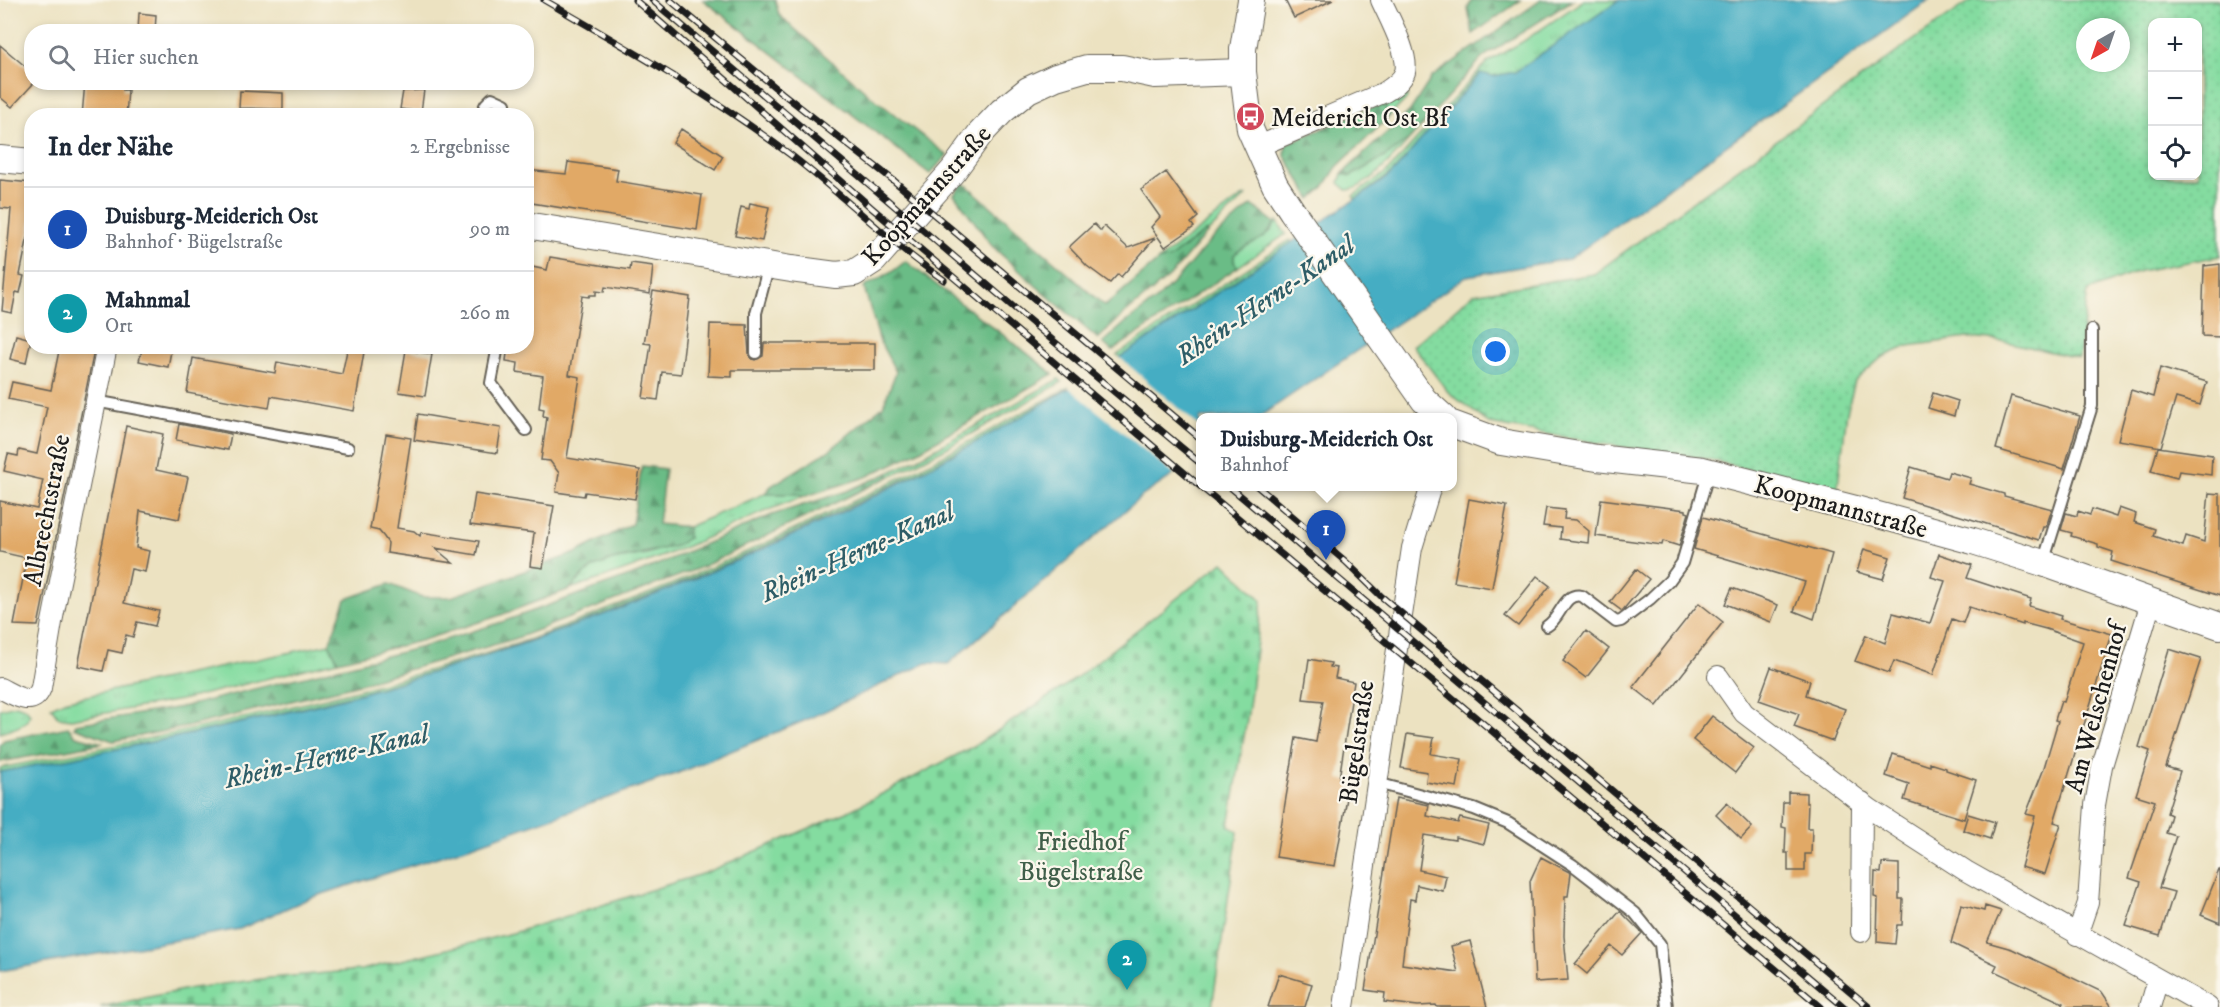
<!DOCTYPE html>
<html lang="de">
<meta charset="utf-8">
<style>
body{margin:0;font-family:"IM FELL DW Pica",serif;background:#f6f6f7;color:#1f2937}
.controls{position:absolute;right:18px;top:18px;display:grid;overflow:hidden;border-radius:12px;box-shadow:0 3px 9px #0003}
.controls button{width:54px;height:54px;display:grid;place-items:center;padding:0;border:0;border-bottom:2px solid #e0e1e3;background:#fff;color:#1f2937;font:30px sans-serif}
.compass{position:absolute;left:2076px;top:18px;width:54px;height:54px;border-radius:50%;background:#fff;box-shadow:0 3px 9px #0003;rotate:220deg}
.you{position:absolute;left:1496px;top:352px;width:21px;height:21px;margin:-15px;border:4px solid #fff;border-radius:50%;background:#1a73e8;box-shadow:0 0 0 9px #1a73e833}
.badge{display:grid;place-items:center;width:39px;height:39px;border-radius:50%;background:#0b8043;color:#fff;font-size:20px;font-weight:700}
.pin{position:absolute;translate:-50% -50px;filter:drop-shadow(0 2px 3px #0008)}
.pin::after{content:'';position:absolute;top:32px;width:21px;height:18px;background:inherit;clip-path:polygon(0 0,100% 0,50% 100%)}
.popup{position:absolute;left:1196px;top:413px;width:261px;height:78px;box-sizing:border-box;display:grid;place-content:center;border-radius:12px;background:#fff;filter:drop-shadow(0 2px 4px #0005);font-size:20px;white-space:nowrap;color:#747a83}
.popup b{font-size:22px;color:#1f2937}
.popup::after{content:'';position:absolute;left:50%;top:100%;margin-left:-12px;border:12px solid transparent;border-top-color:#fff}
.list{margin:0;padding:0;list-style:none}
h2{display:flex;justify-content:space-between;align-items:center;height:78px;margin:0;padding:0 24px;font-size:26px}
h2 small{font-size:20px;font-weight:400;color:#747a83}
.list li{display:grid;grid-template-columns:39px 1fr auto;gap:18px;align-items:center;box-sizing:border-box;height:84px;padding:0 24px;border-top:2px solid #e0e1e3}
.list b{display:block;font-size:22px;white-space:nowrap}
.list p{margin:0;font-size:20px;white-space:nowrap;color:#747a83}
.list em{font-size:20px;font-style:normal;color:#747a83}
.icon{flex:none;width:33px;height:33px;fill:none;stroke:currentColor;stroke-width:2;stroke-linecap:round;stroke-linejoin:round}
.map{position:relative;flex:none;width:2220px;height:1007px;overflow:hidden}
.search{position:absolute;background:#fff;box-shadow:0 3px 9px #0003;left:24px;top:24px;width:510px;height:66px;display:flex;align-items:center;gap:15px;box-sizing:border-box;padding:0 21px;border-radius:24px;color:#747a83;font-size:22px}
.panel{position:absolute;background:#fff;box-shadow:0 3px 9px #0003;left:24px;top:108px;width:510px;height:246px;border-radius:24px}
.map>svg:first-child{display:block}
.grass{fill:url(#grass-tufts);stroke:#507c5e;stroke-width:1.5}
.forest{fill:url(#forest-firs);stroke:#446c51;stroke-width:1.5}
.cemetery{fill:url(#cemetery-stones);stroke:#507c5e;stroke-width:1.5}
.park{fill:url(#park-dots);stroke:#507c5e;stroke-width:1.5;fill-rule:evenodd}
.water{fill:#44adc3;stroke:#306470;stroke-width:1.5}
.pier{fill:#ece2c1}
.building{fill:#e1a966}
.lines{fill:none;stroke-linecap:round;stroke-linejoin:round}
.service-casing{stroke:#656156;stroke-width:14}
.minor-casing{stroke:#656156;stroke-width:22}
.tertiary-casing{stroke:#656156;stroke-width:28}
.service{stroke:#fff;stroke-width:10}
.minor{stroke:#fff;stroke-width:20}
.tertiary{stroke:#fff;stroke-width:26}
.rail-casing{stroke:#1c1c1c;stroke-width:7}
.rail{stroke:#fbf7ec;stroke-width:4.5;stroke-dasharray:14;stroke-linecap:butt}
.labels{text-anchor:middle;stroke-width:4.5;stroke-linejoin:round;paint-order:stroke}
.poi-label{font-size:26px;fill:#1c1c1c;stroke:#fbf7ec;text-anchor:start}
.street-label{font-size:26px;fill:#1c1c1c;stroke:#fbf7ec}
.park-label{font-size:26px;fill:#405f4a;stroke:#fbf7ec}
.water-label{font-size:27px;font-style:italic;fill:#2e5d67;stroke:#fbf7ec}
</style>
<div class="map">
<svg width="2220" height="1007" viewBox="0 0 2220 1007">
<defs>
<pattern id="grass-tufts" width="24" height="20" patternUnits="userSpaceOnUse" patternTransform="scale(1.5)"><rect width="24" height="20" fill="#84dca0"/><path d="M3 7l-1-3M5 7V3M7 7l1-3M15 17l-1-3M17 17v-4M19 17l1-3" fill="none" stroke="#71bc89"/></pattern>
<pattern id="forest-firs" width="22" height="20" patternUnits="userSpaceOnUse" patternTransform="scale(1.5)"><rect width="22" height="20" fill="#6bbc86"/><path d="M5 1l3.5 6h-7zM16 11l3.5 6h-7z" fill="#57986d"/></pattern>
<pattern id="cemetery-stones" width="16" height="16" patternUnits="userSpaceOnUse" patternTransform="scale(1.5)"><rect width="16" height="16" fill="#84dca0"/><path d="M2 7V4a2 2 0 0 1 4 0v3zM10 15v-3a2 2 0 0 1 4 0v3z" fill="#71bc89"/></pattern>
<pattern id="park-dots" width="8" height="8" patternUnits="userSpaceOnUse" patternTransform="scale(1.5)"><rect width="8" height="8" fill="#84dca0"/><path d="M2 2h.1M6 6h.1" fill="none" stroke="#71bc89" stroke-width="1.8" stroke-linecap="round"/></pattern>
</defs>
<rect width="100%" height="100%" fill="#fbf7ec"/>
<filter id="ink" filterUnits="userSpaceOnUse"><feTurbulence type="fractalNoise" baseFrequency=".0167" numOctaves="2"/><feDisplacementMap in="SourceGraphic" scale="12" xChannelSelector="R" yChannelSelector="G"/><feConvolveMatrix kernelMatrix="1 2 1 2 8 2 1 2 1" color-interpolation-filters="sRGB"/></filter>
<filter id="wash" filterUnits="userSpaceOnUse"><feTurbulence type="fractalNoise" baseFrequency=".008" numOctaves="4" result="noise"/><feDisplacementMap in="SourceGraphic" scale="24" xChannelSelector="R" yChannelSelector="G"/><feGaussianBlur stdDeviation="1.35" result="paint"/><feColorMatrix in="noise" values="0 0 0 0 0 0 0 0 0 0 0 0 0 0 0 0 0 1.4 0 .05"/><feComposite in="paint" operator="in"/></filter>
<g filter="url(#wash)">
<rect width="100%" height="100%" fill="#ece2c1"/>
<path class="grass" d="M 1584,0 L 1619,0 L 1515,72 L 1492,76 L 1480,73 L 1392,173 L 1355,199 L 1353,196 L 1389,170 L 1487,62 L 1522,42 Z
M 1402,91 L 1406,92 L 1408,97 L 1388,118 L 1389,114 L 1381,104 Z
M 1412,137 C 1398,152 1369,188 1347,190 L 1339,183 L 1342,174 L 1351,176 L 1386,156 Z
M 1246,196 L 1207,233 L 1205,232 L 1168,259 L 1159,260 L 1242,197 Z
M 1277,221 L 1286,234 L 1238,267 L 1234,262 L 1234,255 L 1240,249 L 1270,232 Z
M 1290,240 L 1292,242 L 1120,358 L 1117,355 Z
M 1059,379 L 1062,382 L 948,447 L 889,477 L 888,473 L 917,459 Z
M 1069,387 L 1071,389 C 866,505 653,607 426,674 C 286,716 143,744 0,772 L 0,768 C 173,735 345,699 513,645 C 540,636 567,625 594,615 C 761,552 913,474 1069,387 Z
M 764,494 L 798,494 L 803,497 C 763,510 727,529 688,546 C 649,562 610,576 570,589 L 583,575 L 594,567 L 612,560 L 647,554 L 688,538 L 688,527 Z
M 329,644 L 338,661 L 181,700 L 71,719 L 58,717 L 51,707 L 64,701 L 119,689 Z
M 16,705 L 27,709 L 30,715 C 26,727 11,729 0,733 L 0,709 Z"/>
<path class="forest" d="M 703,0 L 775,0 L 779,15 L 872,97 L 947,155 L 930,174 Z
M 1472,0 L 1521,0 L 1473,34 L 1468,8 Z
M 1541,0 L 1573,0 L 1483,57 L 1412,137 L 1386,156 L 1351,176 L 1342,174 L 1410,111 L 1432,77 Z
M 1381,104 L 1386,107 L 1388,118 L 1337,167 L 1324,187 L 1311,199 L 1285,156 L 1286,144 Z
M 963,182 L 1105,306 L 1159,260 L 1168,259 L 1206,231 L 1207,233 L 1170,276 L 1121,317 L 1098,339 L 1035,285 L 992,246 L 954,194 Z
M 1252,205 L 1275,223 C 1261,247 1250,239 1234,255 L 1234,262 L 1238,267 L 1112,351 L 1103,343 L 1125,323 L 1156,300 L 1174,282 L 1212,239 Z
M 906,261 C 954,300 1005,334 1053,374 L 913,454 L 866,477 L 803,497 L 798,494 L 764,494 L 771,486 L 830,450 L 883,406 L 896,372 L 880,342 L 864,287 L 893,271 Z
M 642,466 L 665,469 L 658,524 L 688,527 L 688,538 L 676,546 L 612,560 L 594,567 L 583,575 L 570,589 L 498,616 L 420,641 L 338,661 L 329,644 L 346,599 L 389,584 L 422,597 L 451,597 L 576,553 L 632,524 Z
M 888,473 L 889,477 L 702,567 L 514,639 L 352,686 L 186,727 L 113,741 L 74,727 L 76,724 L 182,707 L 422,647 L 502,622 L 638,573 L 772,515 L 847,491 Z
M 68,727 L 76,736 L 103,743 L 0,762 L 0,745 L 4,740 Z"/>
<path class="cemetery" d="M 1223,562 L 1262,600 L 1249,707 L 1229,826 L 1238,832 L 1212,1007 L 100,1007 L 193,988 L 270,978 L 361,970 L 513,933 L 705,873 L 847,812 L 976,745 L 1071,682 Z"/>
<path class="park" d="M 1972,0 L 2220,0 L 2220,256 L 2140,271 L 2088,291 L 2079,358 L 2002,341 L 1967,338 L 1908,346 L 1881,358 L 1855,381 L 1847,412 L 1837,493 L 1708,459 L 1622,447 L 1490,424 L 1448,392 L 1413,346 L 1473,294 L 1594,274 L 1908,44 ZM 2152,22 L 2198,22 L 2198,176 L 2152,176 ZM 2085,27 L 2121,27 L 2121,63 L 2085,63 Z"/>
<path class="water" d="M 1619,0 L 1929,0 L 1569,259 L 1467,276 L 1259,417 L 1200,418 L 1200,457 L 1141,497 L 948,664 L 927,663 L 806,720 L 678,773 L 472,846 L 310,898 L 240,929 L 0,971 L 0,772 C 118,749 235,727 351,696 C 642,618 920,490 1171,324 C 1222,290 1272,256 1323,221 C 1345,205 1371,191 1392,173 C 1402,164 1410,152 1419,142 C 1440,119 1460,96 1481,73 L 1493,76 L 1515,72 Z"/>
<path class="pier" d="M 1118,356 L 1200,427 L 1200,461 L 1177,477 L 1068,387 Z"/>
<g id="blocks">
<path class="building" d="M 1285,0 L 1333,0 L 1294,18 Z
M 139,13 L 156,15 L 155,32 L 138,32 Z
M 0,45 L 32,72 L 33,84 L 12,107 L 0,97 Z
M 85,82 L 124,82 L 123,90 L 128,90 L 126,116 L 82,116 Z
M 424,90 L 421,112 L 400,109 L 403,91 Z
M 240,91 L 283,93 L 283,109 L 239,108 Z
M 681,129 L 723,156 L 715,170 L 673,143 Z
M 568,162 L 618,169 L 616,181 L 702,195 L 697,230 L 526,202 L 526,170 L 566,174 Z
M 1166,172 L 1198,217 L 1191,223 L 1194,227 L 1165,247 L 1151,227 L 1160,217 L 1141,190 Z
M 0,180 L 32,183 L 32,216 L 20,275 L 24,276 L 20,293 L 16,292 L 12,313 L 2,311 L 11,209 L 0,208 Z
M 750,203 L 769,207 L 762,241 L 735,236 L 741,207 L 749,209 Z
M 1094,224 L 1101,231 L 1104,226 L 1128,248 L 1155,238 L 1121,277 L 1118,274 L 1110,283 L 1087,266 L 1069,247 Z
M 550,257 L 630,270 L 631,263 L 653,266 L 650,294 L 605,287 L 604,292 L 596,291 L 596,295 L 590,295 L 589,297 L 582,296 L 569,375 L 580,377 L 567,458 L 640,470 L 635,499 L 585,492 L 584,496 L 556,492 L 559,473 L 550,461 L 541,460 L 547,417 L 543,416 L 544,409 L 539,408 L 543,376 L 517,372 L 518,363 L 506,361 L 508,346 L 526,346 L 526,276 L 530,277 L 532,267 L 547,270 Z
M 2220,264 L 2220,337 L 2202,336 L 2204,266 Z
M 653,291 L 690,297 L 681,374 L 662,372 L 658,400 L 643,398 L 651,344 L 644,343 Z
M 710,324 L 747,325 L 749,354 L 752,359 L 755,360 L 763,356 L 764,343 L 875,343 L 875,370 L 732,370 L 732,377 L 708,376 Z
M 16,335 L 31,339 L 26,363 L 10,359 Z
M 60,346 L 95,346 L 38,626 L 14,625 L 27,558 L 0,552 L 0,501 L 37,509 L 43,480 L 4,471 L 8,454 L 18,456 L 19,450 L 37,454 L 47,407 L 8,399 L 12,382 L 51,390 Z
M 143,346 L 172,346 L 168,367 L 139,361 Z
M 348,346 L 365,346 L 354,411 L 271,396 L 269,408 L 187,393 L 193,358 L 275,373 L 277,362 L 342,374 Z
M 406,350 L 432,354 L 425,396 L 399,392 Z
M 2160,368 L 2207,382 L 2200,405 L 2176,398 L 2161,447 L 2118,440 L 2131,390 L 2153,397 Z
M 1933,393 L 1958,401 L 1954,416 L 1928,408 Z
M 2011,396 L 2080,416 L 2064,469 L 1996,449 Z
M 418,414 L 501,428 L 497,453 L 414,440 Z
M 179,424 L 231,434 L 228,450 L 176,440 Z
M 126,426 L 163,434 L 156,470 L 188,477 L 179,519 L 140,511 L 136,548 L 149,551 L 145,572 L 131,569 L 124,603 L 159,611 L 155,626 L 137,622 L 133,637 L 126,635 L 122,653 L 108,650 L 103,671 L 78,666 Z
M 386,434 L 411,438 L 397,528 L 414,531 L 420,536 L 421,532 L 479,541 L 476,555 L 435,548 L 453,563 L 387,553 L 388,543 L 384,537 L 379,531 L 370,529 Z
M 2158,447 L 2212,455 L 2211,475 L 2179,471 L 2177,478 L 2151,471 Z
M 1911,467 L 1947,478 L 1949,472 L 1971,478 L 1969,484 L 2004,494 L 2004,496 L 2052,509 L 2046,527 L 2043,527 L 2039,540 L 1902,498 Z
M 2209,493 L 2220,494 L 2220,596 L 2111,561 L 2113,552 L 2098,547 L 2098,544 L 2071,536 L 2072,533 L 2061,530 L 2066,513 L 2077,516 L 2078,511 L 2090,515 L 2092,509 L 2116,517 L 2119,508 L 2136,514 L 2134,522 L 2155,529 L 2153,536 L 2183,546 L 2186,536 L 2204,542 Z
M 475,494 L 554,506 L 543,568 L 530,566 L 534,533 L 470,525 Z
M 1469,499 L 1507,506 L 1492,588 L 1454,582 Z
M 1601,499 L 1686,510 L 1686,512 L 1689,513 L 1679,546 L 1663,541 L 1662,545 L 1596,536 Z
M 1546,508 L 1565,510 L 1564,519 L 1576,520 L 1589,531 L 1588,543 L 1560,539 L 1561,528 L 1543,526 Z
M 1703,517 L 1832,554 L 1814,619 L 1794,611 L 1805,582 L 1694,549 Z
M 1864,549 L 1890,557 L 1883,579 L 1857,572 Z
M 1939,554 L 1972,565 L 1967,578 L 2031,599 L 2029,606 L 2061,616 L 2060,619 L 2112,634 L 2054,822 L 2061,824 L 2045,874 L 2021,867 L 2035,816 L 2026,814 L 2043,771 L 2058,721 L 2055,720 L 2061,701 L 2064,702 L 2083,642 L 2046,629 L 2023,623 L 2023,625 L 1969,607 L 1963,623 L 1952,619 L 1933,675 L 1894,661 L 1889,673 L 1855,661 L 1866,635 L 1885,643 L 1893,613 L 1930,623 L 1945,581 L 1931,577 Z
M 1636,569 L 1649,579 L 1622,611 L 1610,602 Z
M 1537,576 L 1550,586 L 1518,626 L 1505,616 Z
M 1732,588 L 1778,605 L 1771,622 L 1725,604 Z
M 1699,603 L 1723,622 L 1657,706 L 1633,687 Z
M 1586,631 L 1609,649 L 1586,678 L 1563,661 Z
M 2169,649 L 2201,659 L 2166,767 L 2180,771 L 2167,813 L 2171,815 L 2166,833 L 2176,836 L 2159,888 L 2174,892 L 2160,936 L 2126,926 L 2141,882 L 2129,878 L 2155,801 L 2136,795 L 2150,751 L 2139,747 Z
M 1309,659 L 1331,663 L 1330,667 L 1337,668 L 1335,678 L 1354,682 L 1339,779 L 1350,781 L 1335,866 L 1276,857 L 1296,738 L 1316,742 L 1323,701 L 1303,699 Z
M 1771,667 L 1810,681 L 1806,695 L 1845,709 L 1833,741 L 1794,727 L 1799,714 L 1759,700 Z
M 1712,716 L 1754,748 L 1735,773 L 1693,740 Z
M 1407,734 L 1434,738 L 1431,754 L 1462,759 L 1457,787 L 1426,782 L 1427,772 L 1401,768 Z
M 1893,754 L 1930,766 L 1930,763 L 1946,768 L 1946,770 L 1976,780 L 1964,819 L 1904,800 L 1909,784 L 1886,776 Z
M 1788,792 L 1806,793 L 1806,803 L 1808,803 L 1807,828 L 1812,828 L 1811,854 L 1805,854 L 1805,871 L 1788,871 L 1788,853 L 1785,853 L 1786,828 L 1782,827 L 1783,802 L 1788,802 Z
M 1396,798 L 1429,805 L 1427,816 L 1458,823 L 1460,818 L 1489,825 L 1484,844 L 1455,837 L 1455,840 L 1424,835 L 1419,870 L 1446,876 L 1443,891 L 1417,885 L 1415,900 L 1410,899 L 1402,964 L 1458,972 L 1451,946 L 1470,941 L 1487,1007 L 1437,1007 L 1436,1005 L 1418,1006 L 1384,1002 L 1385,993 L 1365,990 Z
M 1727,803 L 1752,827 L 1741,839 L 1716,815 Z
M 1968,814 L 1995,822 L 1990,839 L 1963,830 Z
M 1541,857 L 1571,873 L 1568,896 L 1565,896 L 1564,936 L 1568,980 L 1535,982 L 1530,881 Z
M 1882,863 L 1899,864 L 1899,899 L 1903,899 L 1902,925 L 1897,925 L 1895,944 L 1877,942 L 1878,898 L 1874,897 L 1875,872 L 1881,873 Z
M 2219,870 L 2220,870 L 2220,923 L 2201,915 Z
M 1961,905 L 1984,911 L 1985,906 L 2001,911 L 1987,942 L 2012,949 L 2102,992 L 2112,1007 L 2061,1007 L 2063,1003 L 1994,971 L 1997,965 L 1951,943 Z
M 1620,911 L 1642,933 L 1622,955 L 1611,946 L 1587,974 L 1575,964 Z
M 1279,974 L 1312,984 L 1305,1007 L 1268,1007 Z"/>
</g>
</g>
<g filter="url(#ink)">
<use href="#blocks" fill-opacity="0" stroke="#656156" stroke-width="1.5"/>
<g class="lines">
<defs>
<path id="service" d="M 480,116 L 486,104 L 492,98 L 505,104
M 498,346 L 491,383 L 526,430
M 756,353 L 756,313 L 769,265
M 95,401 L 348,448
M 2043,563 L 2092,406 L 2092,330
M 1547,626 C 1562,617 1563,592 1582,596 L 1616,622 L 1621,621 L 1650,599 L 1669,581 L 1682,563 L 1709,471
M 1377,783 L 1474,809 L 1508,823 L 1573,865 L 1635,913 L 1660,944 L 1667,1007"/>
<path id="minor" d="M 1257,147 L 1385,92 C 1393,87 1402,81 1405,72 C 1410,55 1388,16 1381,0
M 1718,676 L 1744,713 L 1870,809 L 1966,871 L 2208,1007
M 0,688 C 14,695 33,709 41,688 L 52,622 L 107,346
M 1861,932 L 1862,802
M 2077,935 L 2088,903 L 2095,805 L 2102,766 L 2151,602
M 1344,1007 L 1412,548 L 1431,486
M 2150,1007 L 2158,979"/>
<path id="tertiary" d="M 1251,0 L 1243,49 L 1243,72 L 1250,129 L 1275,185 L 1292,211 L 1424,400 L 1444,418
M 0,159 L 32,162
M 526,225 L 791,269 L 836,275 L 854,273 L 874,260 L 953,171 L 980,134 L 1002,111 L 1028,90 L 1056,77 L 1087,68 L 1122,68 L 1155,75 L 1243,72
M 1452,424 L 1501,442 L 1597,458 L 1703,470 L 1856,509 L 1973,541 L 2043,563 L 2220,626"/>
</defs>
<use href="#service" class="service-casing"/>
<use href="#minor" class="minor-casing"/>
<use href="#tertiary" class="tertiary-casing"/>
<use href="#service" class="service"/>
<use href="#minor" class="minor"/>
<use href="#tertiary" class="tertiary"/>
<defs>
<path id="rail" d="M 544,0 C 629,49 714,97 792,156 C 844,196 890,243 944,280
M 635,0 L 873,209 L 1200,486
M 652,0 L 1057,344 L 1200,463
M 670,0 L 782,93 L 893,180 L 1200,438
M 1200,486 L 1821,1007
M 1229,486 L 1844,1007
M 1257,486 L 1345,561 L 1382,597 L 1869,1007"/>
</defs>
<use href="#rail" class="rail-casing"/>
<use href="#rail" class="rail"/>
</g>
</g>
<defs>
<symbol id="bus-disc" viewBox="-11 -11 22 22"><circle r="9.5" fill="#d1495b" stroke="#fbf7ec"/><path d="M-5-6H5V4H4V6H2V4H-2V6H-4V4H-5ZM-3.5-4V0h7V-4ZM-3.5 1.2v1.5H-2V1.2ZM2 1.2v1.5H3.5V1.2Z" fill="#fff"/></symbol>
</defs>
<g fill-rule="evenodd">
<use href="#bus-disc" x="1234" y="100" width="33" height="33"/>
</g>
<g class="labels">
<g class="poi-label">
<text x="1271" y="126">Meiderich Ost Bf</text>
</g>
<g class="street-label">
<text transform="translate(926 195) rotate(-48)" y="9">Koopmannstraße</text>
<text transform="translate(1841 506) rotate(15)" y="9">Koopmannstraße</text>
<text transform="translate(46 510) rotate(-79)" y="9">Albrechtstraße</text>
<text transform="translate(2095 708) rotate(-75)" y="9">Am Welschenhof</text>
<text transform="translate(1356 742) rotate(-82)" y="9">Bügelstraße</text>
</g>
<g class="park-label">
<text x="1081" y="850">Friedhof<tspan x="1081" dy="30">Bügelstraße</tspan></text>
</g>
<g class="water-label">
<text transform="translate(1265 300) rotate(-34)" y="9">Rhein-Herne-Kanal</text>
<text transform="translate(857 552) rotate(-24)" y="9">Rhein-Herne-Kanal</text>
<text transform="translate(326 756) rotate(-13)" y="9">Rhein-Herne-Kanal</text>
</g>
</g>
</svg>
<div class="controls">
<button>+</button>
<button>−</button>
<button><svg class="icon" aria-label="locate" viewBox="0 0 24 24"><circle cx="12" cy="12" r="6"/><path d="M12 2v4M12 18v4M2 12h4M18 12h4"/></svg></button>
</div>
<svg class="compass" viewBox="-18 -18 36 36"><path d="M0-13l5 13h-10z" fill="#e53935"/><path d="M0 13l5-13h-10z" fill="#747a83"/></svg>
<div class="you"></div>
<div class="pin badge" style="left:1326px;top:560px;background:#1a4fb4">1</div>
<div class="popup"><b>Duisburg-Meiderich Ost</b>Bahnhof</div>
<div class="pin badge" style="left:1127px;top:990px;background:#0f9aa8">2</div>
<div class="search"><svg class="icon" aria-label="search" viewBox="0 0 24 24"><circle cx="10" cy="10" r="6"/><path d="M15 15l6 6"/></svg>Hier suchen</div>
<section class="panel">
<h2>In der Nähe<small>2 Ergebnisse</small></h2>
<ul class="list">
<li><span class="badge" style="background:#1a4fb4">1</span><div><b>Duisburg-Meiderich Ost</b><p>Bahnhof · Bügelstraße</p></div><em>90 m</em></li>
<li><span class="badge" style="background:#0f9aa8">2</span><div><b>Mahnmal</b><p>Ort</p></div><em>260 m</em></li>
</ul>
</section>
</div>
